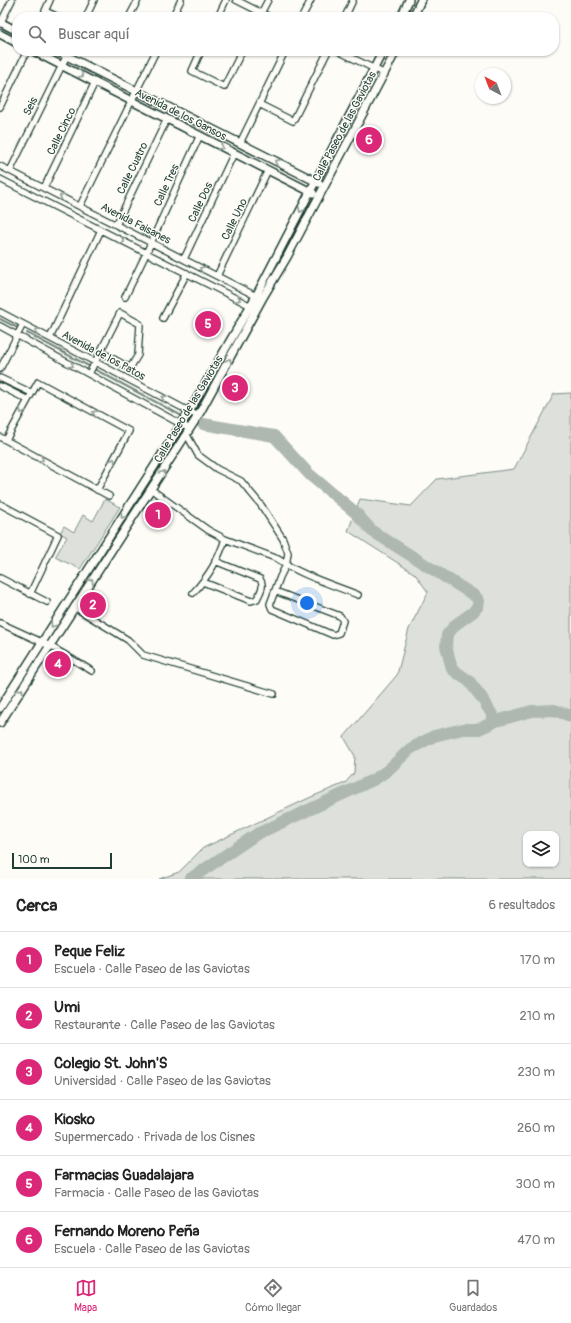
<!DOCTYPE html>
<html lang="es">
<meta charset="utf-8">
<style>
body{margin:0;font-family:Pangolin,sans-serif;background:#f6f6f6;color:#222}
.controls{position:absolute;right:12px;bottom:12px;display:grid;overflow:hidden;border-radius:8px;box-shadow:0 1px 3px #0004}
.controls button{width:36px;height:36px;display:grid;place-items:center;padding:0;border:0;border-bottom:1px solid #e0e0e0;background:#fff;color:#222;font:20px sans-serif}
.compass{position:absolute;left:475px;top:68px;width:36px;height:36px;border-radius:50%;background:#fff;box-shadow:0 1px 3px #0004;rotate:318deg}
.scale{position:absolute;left:12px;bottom:10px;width:100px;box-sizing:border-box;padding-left:4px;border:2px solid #1f3d34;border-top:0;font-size:11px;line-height:14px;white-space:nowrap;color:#1f3d34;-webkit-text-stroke:3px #fdfcf7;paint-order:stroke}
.you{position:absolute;left:307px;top:603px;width:14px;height:14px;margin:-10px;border:3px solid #fff;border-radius:50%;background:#1a73e8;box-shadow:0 0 0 6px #1a73e833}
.badge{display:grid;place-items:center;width:26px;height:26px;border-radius:50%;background:#db2777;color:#fff;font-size:13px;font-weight:700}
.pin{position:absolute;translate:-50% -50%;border:2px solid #fff;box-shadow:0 1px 4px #0006}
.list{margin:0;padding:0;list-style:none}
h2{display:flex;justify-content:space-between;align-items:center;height:52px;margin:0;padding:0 16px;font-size:17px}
h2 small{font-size:13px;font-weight:400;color:#767676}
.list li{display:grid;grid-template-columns:26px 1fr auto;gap:12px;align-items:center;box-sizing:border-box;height:56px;padding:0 16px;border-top:1px solid #e0e0e0}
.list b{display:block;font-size:15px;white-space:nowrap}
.list p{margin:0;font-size:13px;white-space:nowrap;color:#767676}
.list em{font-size:13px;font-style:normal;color:#767676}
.icon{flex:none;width:22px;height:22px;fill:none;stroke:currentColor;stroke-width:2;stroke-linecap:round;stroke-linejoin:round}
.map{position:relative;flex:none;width:571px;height:879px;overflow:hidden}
.search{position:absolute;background:#fff;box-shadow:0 1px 3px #0004;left:12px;right:12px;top:12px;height:44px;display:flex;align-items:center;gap:10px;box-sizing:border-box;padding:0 14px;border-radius:16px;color:#767676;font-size:15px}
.sheet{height:388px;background:#fff}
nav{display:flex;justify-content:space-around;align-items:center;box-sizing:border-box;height:56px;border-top:1px solid #e0e0e0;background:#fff;font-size:11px;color:#767676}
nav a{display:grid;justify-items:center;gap:2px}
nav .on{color:#db2777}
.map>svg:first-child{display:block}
.green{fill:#dde0db;stroke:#7e8e88;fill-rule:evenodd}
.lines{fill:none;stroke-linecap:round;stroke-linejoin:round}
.stream{stroke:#75877f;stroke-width:2}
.river{stroke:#aeb8b1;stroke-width:12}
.street-casing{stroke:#1f3d34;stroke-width:8}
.secondary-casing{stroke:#1f3d34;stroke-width:10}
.street{stroke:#fdfcf7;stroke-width:5.5}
.secondary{stroke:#fdfcf7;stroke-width:7}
.oneway{stroke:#8e9c96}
.labels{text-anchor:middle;stroke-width:3;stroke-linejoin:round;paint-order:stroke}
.street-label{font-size:11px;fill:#1f3d34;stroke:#fdfcf7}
</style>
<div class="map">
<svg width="571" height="879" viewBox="0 0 571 879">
<rect width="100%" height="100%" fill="#fdfcf7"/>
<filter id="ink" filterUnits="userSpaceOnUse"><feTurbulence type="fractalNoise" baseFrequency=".025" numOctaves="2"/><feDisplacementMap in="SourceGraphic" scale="8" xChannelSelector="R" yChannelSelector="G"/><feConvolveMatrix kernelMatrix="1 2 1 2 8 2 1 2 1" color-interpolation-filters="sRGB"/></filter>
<g filter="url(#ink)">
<path class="green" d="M 571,393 L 571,879 L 159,879 L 179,872 L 203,848 L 311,797 L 345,783 L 354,773 L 355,756 L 344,737 L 397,675 L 409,629 L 428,592 L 415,574 L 348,531 L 360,499 L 411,506 L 437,479 L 514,469 L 554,394 ZM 526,834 L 556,834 L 556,864 L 526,864 Z
M 105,499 L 120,507 L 80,569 L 55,557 L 67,537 L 60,533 L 64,526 L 74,532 L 83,515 L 93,521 Z"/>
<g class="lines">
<path class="stream" d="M 0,319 L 18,328
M 27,333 L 182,416
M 199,422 L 203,424"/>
<path class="river" d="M 203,424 L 274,436 L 310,475 L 356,513 L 372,531 L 475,596 L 479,601 L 478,606 L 473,612 L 455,625 L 447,635 L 446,646 L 452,669 L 469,681 L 482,698 L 496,721
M 190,879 L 257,834 L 375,779 L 388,770 L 410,749 L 434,736 L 463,729 L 479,729 L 496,721 L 532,711 L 554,710 L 571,716"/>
<defs>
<path id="street" d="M 50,0 L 45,11 L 58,17
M 236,0 L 270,17
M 86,17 L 94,0
M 129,17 L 138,0
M 172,17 L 181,0
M 218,17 L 226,0
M 259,17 L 268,0
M 302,17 L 311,0
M 345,17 L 353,0
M 0,24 L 12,0
M 201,51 L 192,71 L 224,87 L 242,51
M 338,51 L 385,74
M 259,104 L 293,121 L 328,51
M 0,107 L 27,51
M 240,143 L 285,51
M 0,166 L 258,297
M 10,171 L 69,51
M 0,179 L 253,307
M 44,188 L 95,82
M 80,206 L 156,51
M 116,225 L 167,119
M 184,259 L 234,153
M 217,276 L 268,170
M 125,297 L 144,258 L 200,135
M 0,312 L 198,416
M 163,318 L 187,273
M 0,326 L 190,429
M 50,338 L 101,230
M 0,369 L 23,324
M 89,374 L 120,313 L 140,324 L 138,355 L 130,368 L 101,352
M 0,378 L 32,393
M 0,386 L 28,400
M 187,435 L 198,455 L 217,469 L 241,481 L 261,505 L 283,539 L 288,553 L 286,565 L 280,577 L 270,604 L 272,609 L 333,635 L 339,633 L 343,621 L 340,616 L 275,591
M 0,437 L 109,496
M 6,440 L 38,382 L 129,431 L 97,490
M 152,490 L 208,530 L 225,539 L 278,559 C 300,575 333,585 358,595
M 0,504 L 58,535 L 30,594
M 0,578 L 47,602
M 203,582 L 251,601 L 257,599 C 260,592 265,586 260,579 L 215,561
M 193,593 C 207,578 219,559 225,539
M 74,607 L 128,640 L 143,655 L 274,694
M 0,623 L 50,646 L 92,671"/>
<path id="secondary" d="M 401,17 L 409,0
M 413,17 L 421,0
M 0,22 L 17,31
M 0,34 L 17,43
M 33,51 L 313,193
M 57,51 L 319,183
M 0,708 L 189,412 L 256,296 L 383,51
M 0,723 L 198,416 L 262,299 L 287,257 L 396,51"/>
</defs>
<use href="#street" class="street-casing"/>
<use href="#secondary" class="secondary-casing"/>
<use href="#street" class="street"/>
<use href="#secondary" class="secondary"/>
</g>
<defs><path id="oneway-chevron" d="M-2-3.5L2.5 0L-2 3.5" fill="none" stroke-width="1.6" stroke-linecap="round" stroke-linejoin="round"/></defs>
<g class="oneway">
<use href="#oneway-chevron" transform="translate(81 75) rotate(27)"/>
<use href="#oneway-chevron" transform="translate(221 147) rotate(27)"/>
<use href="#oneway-chevron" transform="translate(277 162) rotate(-153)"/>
<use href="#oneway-chevron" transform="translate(62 197) rotate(-153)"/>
<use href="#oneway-chevron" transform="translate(301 210) rotate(117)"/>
<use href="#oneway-chevron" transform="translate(122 241) rotate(27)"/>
<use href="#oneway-chevron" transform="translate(202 269) rotate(-153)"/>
<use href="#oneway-chevron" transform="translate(238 299) rotate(27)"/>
<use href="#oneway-chevron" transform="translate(37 331) rotate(-152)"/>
<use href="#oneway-chevron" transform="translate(229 361) rotate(-61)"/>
<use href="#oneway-chevron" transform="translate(71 365) rotate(29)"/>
<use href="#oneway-chevron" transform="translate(164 398) rotate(-152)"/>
<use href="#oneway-chevron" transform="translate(22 411) rotate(118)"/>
<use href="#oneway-chevron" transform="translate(95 413) rotate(-152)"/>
<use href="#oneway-chevron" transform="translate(41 459) rotate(28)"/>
<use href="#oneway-chevron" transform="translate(113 461) rotate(-61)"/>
<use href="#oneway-chevron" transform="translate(163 473) rotate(-58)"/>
<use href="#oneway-chevron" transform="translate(123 516) rotate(123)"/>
<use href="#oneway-chevron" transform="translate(91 581) rotate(-57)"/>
<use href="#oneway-chevron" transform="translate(53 625) rotate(123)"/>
<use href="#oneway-chevron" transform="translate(21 691) rotate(-57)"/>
</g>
</g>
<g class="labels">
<g class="street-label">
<text transform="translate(30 106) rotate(-64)" y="4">Seis</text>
<text transform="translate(181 114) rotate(27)" y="4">Avenida de los Gansos</text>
<text transform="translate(344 126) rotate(-62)" y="4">Calle Paseo de las Gaviotas</text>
<text transform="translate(61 131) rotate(-64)" y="4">Calle Cinco</text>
<text transform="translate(132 168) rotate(-64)" y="4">Calle Cuatro</text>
<text transform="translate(166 185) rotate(-65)" y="4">Calle Tres</text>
<text transform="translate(200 202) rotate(-65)" y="4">Calle Dos</text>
<text transform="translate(234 219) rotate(-64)" y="4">Calle Uno</text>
<text transform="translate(136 223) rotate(27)" y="4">Avenida Faisanes</text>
<text transform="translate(104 355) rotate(28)" y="4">Avenida de los Patos</text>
<text transform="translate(188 409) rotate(-59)" y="4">Calle Paseo de las Gaviotas</text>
</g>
</g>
</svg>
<div class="controls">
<button><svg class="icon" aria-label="layers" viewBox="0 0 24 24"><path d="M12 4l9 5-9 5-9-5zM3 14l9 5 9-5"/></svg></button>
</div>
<svg class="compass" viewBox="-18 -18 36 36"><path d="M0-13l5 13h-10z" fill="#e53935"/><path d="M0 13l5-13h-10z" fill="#767676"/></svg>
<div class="scale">100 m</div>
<div class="you"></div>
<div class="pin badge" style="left:158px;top:515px">1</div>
<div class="pin badge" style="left:93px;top:605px">2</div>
<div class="pin badge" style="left:235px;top:388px">3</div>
<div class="pin badge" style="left:58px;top:664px">4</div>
<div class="pin badge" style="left:208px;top:324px">5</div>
<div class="pin badge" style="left:369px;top:140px">6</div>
<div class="search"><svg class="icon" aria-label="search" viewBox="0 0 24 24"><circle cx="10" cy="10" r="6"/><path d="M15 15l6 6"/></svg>Buscar aquí</div>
</div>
<section class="sheet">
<h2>Cerca<small>6 resultados</small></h2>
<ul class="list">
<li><span class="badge">1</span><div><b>Peque Feliz</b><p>Escuela · Calle Paseo de las Gaviotas</p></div><em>170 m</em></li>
<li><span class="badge">2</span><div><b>Umi</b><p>Restaurante · Calle Paseo de las Gaviotas</p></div><em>210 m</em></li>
<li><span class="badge">3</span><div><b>Colegio St. John'S</b><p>Universidad · Calle Paseo de las Gaviotas</p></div><em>230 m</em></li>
<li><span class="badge">4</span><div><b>Kiosko</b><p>Supermercado · Privada de los Cisnes</p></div><em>260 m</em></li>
<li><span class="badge">5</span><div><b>Farmacias Guadalajara</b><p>Farmacia · Calle Paseo de las Gaviotas</p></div><em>300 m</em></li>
<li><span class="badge">6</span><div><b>Fernando Moreno Peña</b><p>Escuela · Calle Paseo de las Gaviotas</p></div><em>470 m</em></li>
</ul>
</section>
<nav>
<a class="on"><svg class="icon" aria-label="map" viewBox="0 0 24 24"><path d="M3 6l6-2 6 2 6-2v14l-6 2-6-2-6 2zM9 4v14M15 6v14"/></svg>Mapa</a>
<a><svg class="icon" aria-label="directions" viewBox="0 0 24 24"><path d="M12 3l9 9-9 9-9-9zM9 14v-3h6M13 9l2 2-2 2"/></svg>Cómo llegar</a>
<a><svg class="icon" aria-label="saved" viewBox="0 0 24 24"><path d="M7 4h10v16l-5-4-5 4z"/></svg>Guardados</a>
</nav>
